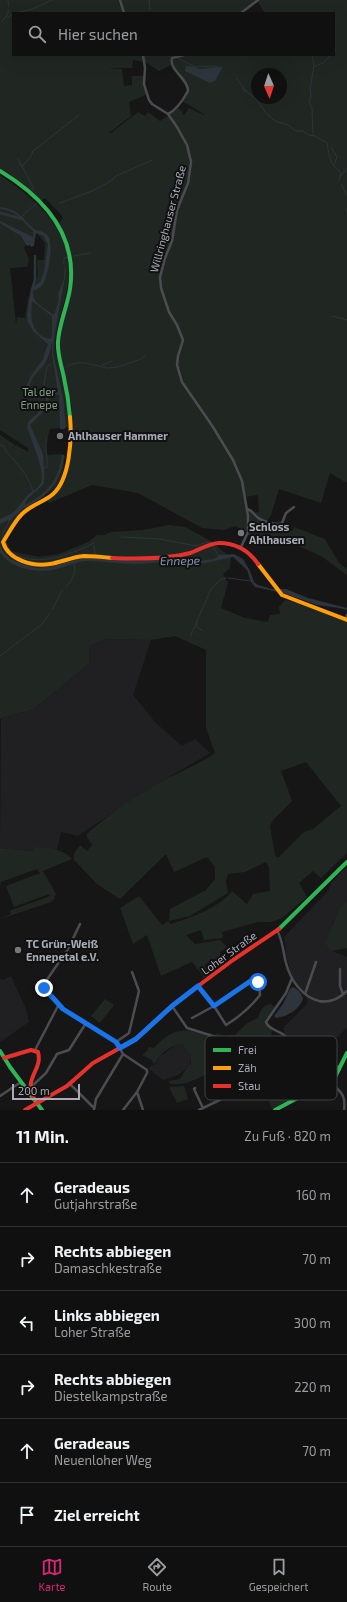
<!DOCTYPE html>
<html lang="de">
<meta charset="utf-8">
<style>
body{margin:0;font-family:"Exo 2",sans-serif;background:#1e1e1f;color:#f1f3f6}
.compass{position:absolute;left:251px;top:68px;width:36px;height:36px;border-radius:50%;background:#101011;box-shadow:0 4px 16px #0002;rotate:177deg}
.scale{position:absolute;left:12px;bottom:10px;width:68px;box-sizing:border-box;padding-left:4px;border:2px solid #a9acb6;border-top:0;font-size:11px;line-height:14px;white-space:nowrap;color:#a9acb6;-webkit-text-stroke:3px #111112;paint-order:stroke}
.stop{position:absolute;width:12px;height:12px;margin:-9px;border:3px solid #1a73e8;border-radius:50%;background:#fff}
.stop.end{background:#1a73e8;border-color:#fff;box-shadow:0 1px 4px #0008}
.list{margin:0;padding:0;list-style:none}
h2{display:flex;justify-content:space-between;align-items:center;height:52px;margin:0;padding:0 16px;font-size:17px}
h2 small{font-size:13px;font-weight:400;color:#9c9d9f}
.list li{display:grid;grid-template-columns:26px 1fr auto;gap:12px;align-items:center;box-sizing:border-box;height:64px;padding:0 16px;border-top:1px solid #303031}
.list b{display:block;font-size:15px;white-space:nowrap}
.list p{margin:0;font-size:13px;white-space:nowrap;color:#9c9d9f}
.list em{font-size:13px;font-style:normal;color:#9c9d9f}
.icon{flex:none;width:22px;height:22px;fill:none;stroke:currentColor;stroke-width:2;stroke-linecap:round;stroke-linejoin:round}
.map{position:relative;flex:none;width:347px;height:1110px;overflow:hidden}
.search{position:absolute;background:#101011;box-shadow:0 4px 16px #0002;left:12px;right:12px;top:12px;height:44px;display:flex;align-items:center;gap:10px;box-sizing:border-box;padding:0 14px;border-radius:0px;color:#9c9d9f;font-size:15px}
.sheet{height:436px;background:#101011}
nav{display:flex;justify-content:space-around;align-items:center;box-sizing:border-box;height:56px;border-top:1px solid #303031;background:#101011;font-size:11px;color:#9c9d9f}
nav a{display:grid;justify-items:center;gap:2px}
nav .on{color:#db2777}
.map>svg:first-child{display:block}
.built{fill:#202022}
.green{fill:#202722;fill-rule:evenodd}
.water{fill:#2e343b;fill-rule:evenodd}
.lines{fill:none;stroke-linecap:round;stroke-linejoin:round}
.stream{stroke:#2e343b;stroke-width:1}
.canal{stroke:#2e343b;stroke-width:2.5}
.street{stroke:#4b4c4f;stroke-width:2.5}
.fast{stroke:#30b455;stroke-width:4}
.slow{stroke:#ff9f0a;stroke-width:4}
.jam{stroke:#e5322d;stroke-width:4}
.route{stroke:#1a73e8;stroke-width:5}
.poi-dot{fill:#76787e;stroke:#111112;stroke-width:1.5}
.labels{text-anchor:middle;stroke-width:4;stroke-linejoin:round;paint-order:stroke}
.street-label{font-size:11px;fill:#a9acb6;stroke:#111112}
.park-label{font-size:11px;fill:#829f86;stroke:#111112}
.poi-label{font-size:11px;font-weight:bold;fill:#a9acb6;stroke:#111112;text-anchor:start}
.water-label{font-size:12px;font-style:italic;fill:#8496ad;stroke:#111112}
.key{fill:#111112;stroke:#3f4043;stroke-width:1}
.key-label{font-size:11px;fill:#a9acb6}
</style>
<div class="map">
<svg width="347" height="1110" viewBox="0 0 347 1110">
<rect width="100%" height="100%" fill="#161617"/>
<path class="built" d="M 107,639 L 151,640 L 133,695 L 156,723 L 182,746 L 195,739 L 210,753 L 142,793 L 78,836 L 61,832 L 57,850 L 34,847 L 32,851 L 0,848 L 1,718 L 34,709 L 89,664 L 89,646 Z
M 347,866 L 347,901 L 339,909 L 337,915 L 332,923 L 332,951 L 347,957 L 347,1027 L 332,1043 L 334,1046 L 314,1058 L 307,1068 L 302,1064 L 284,1032 L 284,1027 L 307,1004 L 308,1000 L 291,974 L 286,954 L 284,937 L 328,891 L 331,883 Z
M 11,976 L 26,1009 L 29,1022 L 0,1042 L 0,978 L 2,980 Z
M 179,1043 L 184,1046 L 191,1056 L 190,1066 L 178,1075 L 163,1080 L 148,1068 L 156,1063 L 159,1057 Z"/>
<path class="green" d="M 0,0 L 256,0 L 241,13 L 13,13 L 13,55 L 172,55 L 171,65 L 159,71 L 145,62 L 133,60 L 132,68 L 108,68 L 122,69 L 124,86 L 132,85 L 132,76 L 144,76 L 146,95 L 129,102 L 131,116 L 109,133 L 111,133 L 138,112 L 145,116 L 148,112 L 160,121 L 168,116 C 197,152 192,168 178,208 C 195,166 198,153 169,115 L 178,108 L 183,112 L 182,114 L 184,115 L 189,108 L 204,115 L 204,114 L 192,107 L 182,101 L 189,90 L 173,65 L 172,59 L 184,55 L 334,55 L 334,13 L 265,13 L 257,1 L 260,0 L 347,0 L 347,483 L 330,473 L 321,503 L 279,489 L 271,515 L 265,525 L 292,531 L 294,527 L 325,539 L 339,563 L 347,569 L 347,575 L 321,556 L 294,544 L 287,542 L 273,543 L 248,535 L 247,532 L 235,526 L 224,530 L 202,528 L 138,493 L 92,485 L 49,503 L 47,500 L 59,489 L 72,445 L 72,407 L 59,347 L 73,267 L 68,245 L 59,224 L 63,217 L 45,198 L 40,201 L 0,170 ZM 257,74 L 281,74 L 281,98 L 257,98 ZM 258,495 L 259,512 L 254,513 L 247,507 L 245,497 Z
M 0,175 C 38,201 76,232 68,284 C 65,304 56,325 55,346 C 55,356 60,366 62,376 C 66,393 68,409 69,427 L 50,429 L 46,443 L 47,455 L 61,454 L 65,456 L 62,477 L 55,488 L 22,512 L 14,521 L 13,525 L 5,536 L 7,544 L 11,550 L 15,552 L 39,557 L 59,554 L 88,542 L 97,535 L 104,535 L 111,532 L 143,530 L 169,525 L 179,526 L 185,527 L 211,541 L 231,558 L 230,568 L 223,574 L 228,583 L 221,608 L 245,618 L 268,622 L 270,615 L 280,614 L 279,607 L 285,600 L 294,602 L 347,622 L 347,853 L 321,878 L 313,871 L 299,883 L 307,897 L 282,918 L 271,922 L 258,922 L 222,932 L 223,938 L 204,940 L 201,930 L 186,935 L 195,944 L 220,940 L 227,947 L 220,952 L 220,956 L 204,965 L 210,975 L 202,979 L 203,976 L 192,962 L 161,976 L 147,935 L 133,944 L 120,908 L 139,896 L 162,925 L 169,921 L 170,909 L 206,890 L 215,879 L 215,867 L 207,857 L 174,872 L 166,854 L 120,899 L 97,884 L 74,860 L 74,854 L 80,845 L 87,851 L 92,845 L 86,835 C 105,817 128,801 150,788 C 171,775 195,767 215,753 L 206,728 L 206,650 L 175,636 L 151,640 L 107,639 L 89,646 L 89,664 L 34,709 L 1,718 L 0,719 L 0,435 L 15,445 L 11,450 L 16,445 L 28,452 L 28,448 L 0,430 ZM 37,233 L 45,243 L 44,260 L 37,260 L 38,275 L 28,299 L 25,318 L 17,317 L 16,324 L 10,268 L 27,267 L 29,259 L 24,248 L 26,244 L 33,242 ZM 306,762 L 341,806 L 313,829 L 304,832 L 278,858 L 275,855 L 270,826 L 273,820 L 292,801 L 281,771 ZM 266,862 L 269,867 L 270,891 L 253,894 L 247,904 L 232,891 C 222,906 187,920 170,924 L 169,921 L 190,916 L 228,893 L 226,881 L 228,874 L 245,872 Z
M 34,847 C 47,848 62,848 72,859 L 43,871 L 56,894 L 54,899 L 51,902 L 0,919 L 11,914 L 10,911 L 12,910 L 50,896 L 49,894 L 14,907 L 6,886 L 40,873 L 37,869 L 1,882 L 0,887 L 0,848 L 32,851 Z
M 347,901 L 347,948 L 332,951 L 325,943 L 339,909 Z
M 105,999 L 114,1005 L 100,1023 L 91,1016 Z
M 269,1004 L 272,1004 L 275,1008 L 265,1021 C 267,1026 269,1028 274,1031 L 272,1031 L 271,1036 L 283,1039 L 284,1036 L 295,1057 L 293,1058 L 269,1049 L 240,1047 L 239,1053 C 224,1064 188,1090 169,1083 L 169,1081 L 180,1079 L 186,1069 L 191,1064 L 191,1056 L 182,1044 C 175,1043 163,1052 159,1057 C 156,1060 157,1062 153,1064 L 152,1060 L 142,1055 L 148,1050 L 148,1047 L 154,1048 C 175,1025 186,1028 213,1038 L 217,1033 L 223,1036 L 233,1035 L 234,1036 L 247,1023 L 258,1018 C 260,1012 262,1006 269,1004 Z
M 302,1079 L 307,1091 L 272,1109 L 269,1101 L 276,1096 L 275,1093 Z
M 184,1086 L 188,1099 L 177,1103 L 169,1087 Z"/>
<path class="water" d="M 186,66 C 190,65 194,68 199,69 C 207,69 215,66 222,68 L 215,81 L 210,83 L 185,71 Z
M 0,207 C 18,209 20,217 33,228 C 37,232 44,230 48,236 C 54,245 48,276 43,284 C 40,288 37,289 33,291 C 31,303 46,309 54,315 L 59,300 L 58,294 L 64,279 L 65,264 L 66,272 L 54,337 L 53,353 L 63,398 L 66,427 L 64,429 L 60,429 L 59,395 L 54,394 L 49,397 C 47,411 38,416 30,425 L 43,454 L 44,468 L 44,483 C 39,491 24,497 25,507 L 13,517 L 10,522 L 8,520 L 0,524 L 0,519 C 4,517 7,516 11,514 C 18,509 22,501 28,495 C 32,491 38,489 41,483 C 46,470 30,439 27,426 C 29,416 44,414 46,398 L 43,395 L 32,396 L 26,387 L 31,376 L 43,359 L 48,344 L 34,332 L 28,322 L 27,315 L 31,288 L 40,282 L 44,272 L 48,244 L 43,236 L 34,232 L 22,220 L 19,220 L 20,218 C 14,212 8,210 0,209 ZM 32,301 L 52,316 L 52,336 L 50,339 C 31,335 30,317 32,301 ZM 52,341 L 52,354 L 58,392 L 49,394 L 46,391 L 43,393 L 30,390 C 27,379 40,371 45,363 C 49,356 51,349 52,341 Z
M 0,221 L 35,238 L 34,246 L 31,247 L 30,245 L 27,246 L 21,236 L 0,223 Z
M 0,545 L 3,552 L 10,559 L 25,565 L 37,568 L 50,567 L 74,560 L 88,558 L 141,561 L 178,557 L 199,561 L 214,559 L 220,555 L 234,554 L 243,559 L 250,571 L 254,582 L 258,585 L 272,589 L 286,589 L 308,598 L 347,608 L 347,610 L 339,608 L 317,605 L 283,593 L 255,587 L 251,582 L 247,570 L 233,557 L 205,563 L 175,563 L 171,561 C 158,562 146,564 134,564 C 118,564 103,561 88,561 C 75,561 65,568 52,570 C 34,573 10,568 0,552 Z
M 293,987 C 298,989 302,994 303,999 C 298,1011 288,1016 276,1018 L 274,1016 L 283,1004 L 290,989 Z"/>
<g class="lines">
<path class="stream" d="M 8,0 L 9,7
M 149,0 L 150,10
M 16,13 L 33,9 L 52,0
M 151,13 L 152,13
M 153,13 L 160,13
M 7,18 L 13,14
M 2,21 L 6,17 L 9,10
M 334,52 L 336,50
M 172,55 L 172,56
M 312,55 L 314,66 L 310,89 L 311,96 L 309,102 L 312,108 L 313,134
M 178,58 L 195,67 L 215,66 L 222,68
M 315,66 L 323,63 L 331,55
M 237,79 L 246,91 L 256,99 L 266,113 L 275,121 L 288,125 L 296,131 L 302,131 L 309,135 L 315,136 L 327,143 C 328,150 329,157 332,163 C 334,168 339,169 341,174 L 339,180
M 242,88 L 245,92
M 331,147 L 337,157 L 334,165
M 18,159 L 22,167
M 340,177 L 347,168
M 341,184 L 347,195
M 38,198 L 31,192 L 34,189 L 22,166 L 30,158 L 33,151 L 79,115
M 60,203 L 92,191 L 111,181 L 116,176 L 152,160
M 347,209 L 347,213
M 21,217 L 37,203
M 74,256 L 90,253
M 64,264 L 64,258 L 69,257
M 332,316 L 347,320
M 102,365 L 112,361
M 66,367 C 81,358 93,366 108,368 C 116,368 122,366 129,363 C 136,361 141,360 146,355
M 46,391 L 44,382 L 47,367 L 51,364
M 0,445 L 4,446 C 5,452 10,456 13,459 C 21,468 30,479 33,492
M 44,468 L 47,467 C 48,457 44,447 47,438
M 121,537 L 160,539 L 196,546 L 207,542 L 212,544
M 3,539 L 3,533 L 9,522
M 6,543 C 9,553 15,556 24,558 C 48,564 73,553 94,543
M 94,546 L 95,555
M 213,547 L 219,556
M 228,578 L 251,581
M 66,587 C 72,581 77,572 74,563
M 52,610 L 62,591
M 197,623 L 197,627 L 203,631
M 191,635 L 211,589 L 221,579 L 226,578
M 0,656 L 42,624 L 50,613"/>
<path class="canal" d="M 0,213 L 23,219
M 34,237 L 35,231
M 32,290 L 35,279 L 35,256
M 22,507 C 28,506 34,501 39,498 C 55,486 60,475 63,456"/>
<path class="street" d="M 120,0 L 124,13
M 241,13 L 258,0
M 143,55 L 145,68 L 144,84 L 149,100 L 152,104 L 168,114 L 177,127 L 187,145 L 191,162 L 188,183 L 177,210 L 172,241 L 165,258 L 160,277 L 161,288 L 169,312 L 177,325 L 183,340 L 178,356 L 177,365 L 182,382 L 213,427 L 233,460 L 242,481 L 248,516 L 248,532 L 241,547
M 168,114 C 177,110 183,100 188,91 C 188,78 169,71 172,58 L 184,55
M 247,509 C 252,510 253,513 257,517 C 262,521 276,526 282,523 L 286,513 L 294,507
M 346,620 L 347,615
M 277,930 C 283,941 283,952 286,963 C 290,979 302,997 319,1001 C 330,1003 339,999 347,991
M 340,969 L 340,986 L 343,994
M 305,994 L 316,962
M 59,1004 L 64,1010 L 116,1042 L 123,1054 L 147,1070 L 147,1073 L 137,1092 L 123,1110
M 172,1006 L 187,1028 L 216,1037 L 229,1047 L 262,1050 L 281,1055 L 312,1072 L 318,1071 L 329,1064 L 339,1067
M 192,1018 L 214,1006 L 252,979 L 255,980 L 259,983 L 260,995 C 250,1008 239,1017 226,1025 L 214,1006 L 198,986
M 116,1042 L 129,1033 L 139,991 L 132,972
M 35,1050 L 59,1004 L 45,990 L 44,984 L 68,949 L 80,924
M 228,1062 L 246,1085
M 213,1073 L 220,1082 L 228,1096
M 331,1083 C 341,1092 346,1095 344,1110
M 70,1084 L 93,1107
M 273,1085 L 297,1075 L 304,1068
M 30,1088 L 46,1073 L 57,1054 L 69,1050 L 86,1023
M 195,1088 L 194,1089 L 203,1108
M 137,1092 L 143,1110
M 0,1096 L 21,1082
M 94,1110 L 96,1099 L 123,1054
M 199,1110 L 228,1096 L 271,1071 L 297,1060 C 297,1053 290,1040 284,1035 C 278,1030 269,1030 266,1022 L 286,993 L 292,978"/>
<path class="fast" d="M 0,171 C 43,197 78,235 70,289 C 67,307 59,324 58,342 C 57,354 62,367 64,378 C 67,391 69,404 70,417
M 279,929 L 347,862
M 0,1051 L 10,1067 L 42,1110
M 275,1110 L 305,1094 L 327,1087 L 333,1081 L 347,1053"/>
<path class="slow" d="M 70,417 C 72,439 70,479 53,494 C 44,502 31,505 22,514 C 14,522 9,533 3,542 C 8,560 33,567 50,564 C 62,562 72,557 84,556 C 93,556 103,557 112,558
M 258,564 L 282,595 L 347,620"/>
<path class="jam" d="M 112,558 C 135,559 168,559 190,553 C 199,550 210,543 219,543 C 236,543 249,551 258,564
M 4,1058 L 31,1050 L 38,1052 C 43,1071 23,1077 34,1099
M 25,1110 L 67,1086 L 93,1063 L 136,1039 L 172,1006 L 190,992 L 233,960 L 279,929"/>
</g>
<g class="lines">
<path class="route" d="M 44,988 L 63,1009 L 116,1042 L 120,1048 L 136,1039 L 172,1006 L 198,986 L 214,1006 L 252,980 L 258,982"/>
</g>
<g class="poi-dot">
<circle cx="60" cy="436" r="4"/>
<circle cx="241" cy="533" r="4"/>
<circle cx="18" cy="950" r="4"/>
</g>
<g class="labels">
<g class="street-label">
<text transform="translate(168 219) rotate(-75)" y="4">Willringhauser Straße</text>
<text transform="translate(229 953) rotate(-36)" y="4">Loher Straße</text>
</g>
<g class="park-label">
<text x="39" y="396">Tal der<tspan x="39" dy="13">Ennepe</tspan></text>
</g>
<g class="poi-label">
<text x="68" y="440">Ahlhauser Hammer</text>
<text x="249" y="531">Schloss<tspan x="249" dy="13">Ahlhausen</tspan></text>
<text x="26" y="948">TC Grün-Weiß<tspan x="26" dy="13">Ennepetal e.V.</tspan></text>
</g>
<g class="water-label">
<text transform="translate(180 561) rotate(-1)" y="4">Ennepe</text>
</g>
</g>
<rect x="205" y="1036" width="132" height="64" rx="6" class="key"/>
<rect x="213" y="1048" width="18" height="4" fill="#30b455"/>
<rect x="213" y="1066" width="18" height="4" fill="#ff9f0a"/>
<rect x="213" y="1084" width="18" height="4" fill="#e5322d"/>
<g class="key-label">
<text x="238" y="1054">Frei</text>
<text x="238" y="1072">Zäh</text>
<text x="238" y="1090">Stau</text>
</g>
</svg>
<svg class="compass" viewBox="-18 -18 36 36"><path d="M0-13l5 13h-10z" fill="#e53935"/><path d="M0 13l5-13h-10z" fill="#9c9d9f"/></svg>
<div class="scale">200 m</div>
<div class="stop" style="left:258px;top:982px"></div>
<div class="stop end" style="left:44px;top:988px"></div>
<div class="search"><svg class="icon" aria-label="search" viewBox="0 0 24 24"><circle cx="10" cy="10" r="6"/><path d="M15 15l6 6"/></svg>Hier suchen</div>
</div>
<section class="sheet">
<h2>11 Min.<small>Zu Fuß · 820 m</small></h2>
<ul class="list">
<li><svg class="icon" aria-label="ahead" viewBox="0 0 24 24"><path d="M12 20V5M6 11l6-6 6 6"/></svg><div><b>Geradeaus</b><p>Gutjahrstraße</p></div><em>160 m</em></li>
<li><svg class="icon" aria-label="right" viewBox="0 0 24 24"><path d="M7 20v-9h11M14 6l5 5-5 5"/></svg><div><b>Rechts abbiegen</b><p>Damaschkestraße</p></div><em>70 m</em></li>
<li><svg class="icon" aria-label="left" viewBox="0 0 24 24"><path d="M17 20v-9H6M10 6l-5 5 5 5"/></svg><div><b>Links abbiegen</b><p>Loher Straße</p></div><em>300 m</em></li>
<li><svg class="icon" aria-label="right" viewBox="0 0 24 24"><path d="M7 20v-9h11M14 6l5 5-5 5"/></svg><div><b>Rechts abbiegen</b><p>Diestelkampstraße</p></div><em>220 m</em></li>
<li><svg class="icon" aria-label="ahead" viewBox="0 0 24 24"><path d="M12 20V5M6 11l6-6 6 6"/></svg><div><b>Geradeaus</b><p>Neuenloher Weg</p></div><em>70 m</em></li>
<li><svg class="icon" aria-label="arrive" viewBox="0 0 24 24"><path d="M6 21V4h12l-3 4 3 4H6"/></svg><div><b>Ziel erreicht</b></div></li>
</ul>
</section>
<nav>
<a class="on"><svg class="icon" aria-label="map" viewBox="0 0 24 24"><path d="M3 6l6-2 6 2 6-2v14l-6 2-6-2-6 2zM9 4v14M15 6v14"/></svg>Karte</a>
<a><svg class="icon" aria-label="directions" viewBox="0 0 24 24"><path d="M12 3l9 9-9 9-9-9zM9 14v-3h6M13 9l2 2-2 2"/></svg>Route</a>
<a><svg class="icon" aria-label="saved" viewBox="0 0 24 24"><path d="M7 4h10v16l-5-4-5 4z"/></svg>Gespeichert</a>
</nav>
